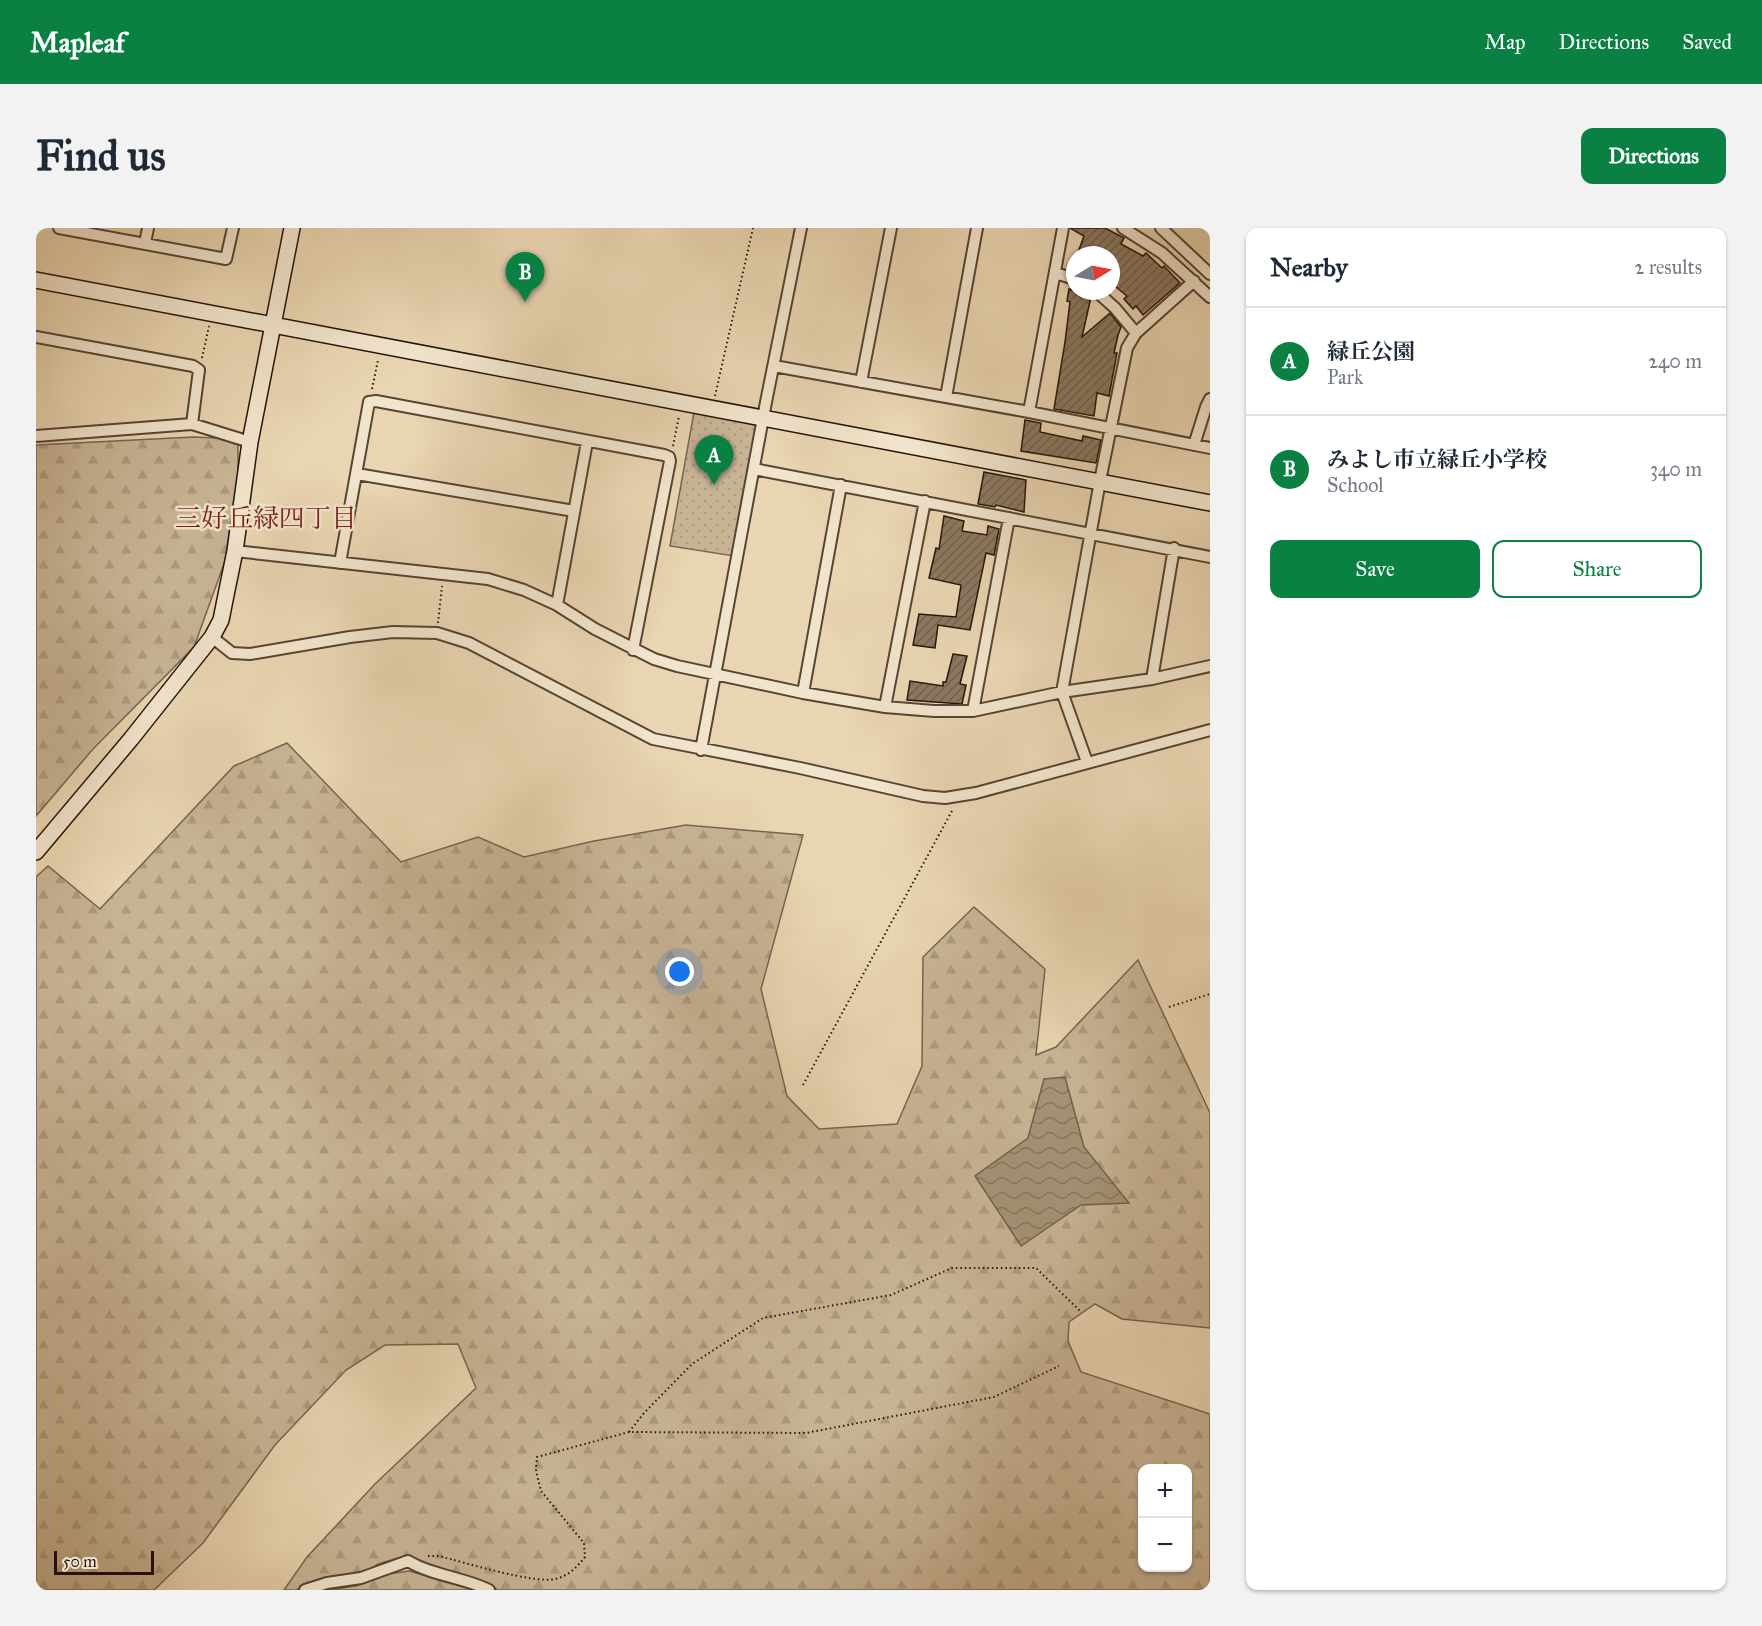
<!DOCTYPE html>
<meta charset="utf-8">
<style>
body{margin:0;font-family:"IM FELL Great Primer","Noto Serif JP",serif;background:#f2f2f3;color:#1f2937}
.controls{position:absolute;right:18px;bottom:18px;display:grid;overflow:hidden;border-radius:12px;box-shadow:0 2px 4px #0004}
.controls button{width:54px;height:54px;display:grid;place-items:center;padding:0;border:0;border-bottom:2px solid #e0e1e3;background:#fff;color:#1f2937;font:30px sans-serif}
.compass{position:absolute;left:1030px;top:18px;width:54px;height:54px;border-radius:50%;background:#fff;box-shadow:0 2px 4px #0004;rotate:80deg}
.scale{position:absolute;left:18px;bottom:15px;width:100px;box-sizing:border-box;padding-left:6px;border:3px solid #25130a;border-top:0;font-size:16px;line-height:21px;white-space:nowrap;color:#25130a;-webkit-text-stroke:4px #f1e4cc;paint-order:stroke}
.you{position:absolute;left:644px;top:744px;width:21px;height:21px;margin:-15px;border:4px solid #fff;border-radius:50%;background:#1a73e8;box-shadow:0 0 0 9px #1a73e833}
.badge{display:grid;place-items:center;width:39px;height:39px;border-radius:50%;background:#0b8043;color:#fff;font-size:20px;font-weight:700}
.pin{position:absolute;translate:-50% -50px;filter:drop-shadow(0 2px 3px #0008)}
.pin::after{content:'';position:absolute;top:32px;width:21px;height:18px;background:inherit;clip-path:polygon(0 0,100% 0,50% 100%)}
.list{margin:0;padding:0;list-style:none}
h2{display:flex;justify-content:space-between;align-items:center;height:78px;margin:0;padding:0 24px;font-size:26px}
h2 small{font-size:20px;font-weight:400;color:#747a83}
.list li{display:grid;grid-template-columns:39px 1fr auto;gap:18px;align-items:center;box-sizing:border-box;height:108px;padding:0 24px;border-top:2px solid #e0e1e3}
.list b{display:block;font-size:22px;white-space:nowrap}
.list p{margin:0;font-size:20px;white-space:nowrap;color:#747a83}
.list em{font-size:20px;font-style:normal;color:#747a83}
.actions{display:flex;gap:12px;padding:18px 24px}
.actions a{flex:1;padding:14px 0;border:2px solid #0b8043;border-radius:12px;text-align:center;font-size:21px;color:#0b8043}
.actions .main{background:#0b8043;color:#fff}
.map{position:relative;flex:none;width:1174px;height:1362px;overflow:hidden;border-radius:12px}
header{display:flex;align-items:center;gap:36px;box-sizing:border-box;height:84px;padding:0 30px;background:#0b8043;color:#fff}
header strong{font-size:28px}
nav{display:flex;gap:33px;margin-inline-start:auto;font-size:21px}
.intro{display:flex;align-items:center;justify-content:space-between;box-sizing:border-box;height:144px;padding:0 36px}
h1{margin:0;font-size:42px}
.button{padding:15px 27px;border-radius:12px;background:#0b8043;color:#fff;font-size:21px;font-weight:700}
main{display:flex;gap:36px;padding:0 36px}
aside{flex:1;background:#fff;border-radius:12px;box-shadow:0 2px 4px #0004}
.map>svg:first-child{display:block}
.forest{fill:url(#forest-firs);stroke:#766450;stroke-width:1.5;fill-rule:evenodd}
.park{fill:url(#park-dots);stroke:#766450;stroke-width:1.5}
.water{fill:url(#water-waves);stroke:#72604c;stroke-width:1.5}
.building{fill:url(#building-hatch);stroke:#25130a;stroke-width:1.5}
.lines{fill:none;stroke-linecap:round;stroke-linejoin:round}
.street-casing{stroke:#564434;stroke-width:14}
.secondary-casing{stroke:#25130a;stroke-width:18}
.path{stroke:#25130a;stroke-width:2;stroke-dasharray:1.5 3;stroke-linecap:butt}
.street{stroke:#f1e4cc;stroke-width:10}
.secondary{stroke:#f1e4cc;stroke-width:15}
.labels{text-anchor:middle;stroke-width:5;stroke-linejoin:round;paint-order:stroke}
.neighbourhood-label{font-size:26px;fill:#7a1f14;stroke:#f1e4cc}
</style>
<header>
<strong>Mapleaf</strong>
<nav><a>Map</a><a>Directions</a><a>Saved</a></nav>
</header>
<div class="intro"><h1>Find us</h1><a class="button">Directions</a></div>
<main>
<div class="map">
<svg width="1174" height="1362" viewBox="0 0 1174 1362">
<defs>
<pattern id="forest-firs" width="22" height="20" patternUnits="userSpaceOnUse" patternTransform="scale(1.5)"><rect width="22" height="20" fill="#c8b495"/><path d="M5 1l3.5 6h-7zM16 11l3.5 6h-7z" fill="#ac9a7f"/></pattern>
<pattern id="park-dots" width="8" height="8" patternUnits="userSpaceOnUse" patternTransform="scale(1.5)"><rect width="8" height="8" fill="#c8b495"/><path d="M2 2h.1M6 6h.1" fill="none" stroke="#ac9a7f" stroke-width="1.8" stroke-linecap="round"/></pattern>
<pattern id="water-waves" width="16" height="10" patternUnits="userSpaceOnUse" patternTransform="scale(1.5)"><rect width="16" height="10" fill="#a69378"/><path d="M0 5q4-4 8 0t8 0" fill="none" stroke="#877761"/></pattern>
<pattern id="building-hatch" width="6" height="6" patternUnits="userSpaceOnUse" patternTransform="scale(1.5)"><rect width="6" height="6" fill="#8b7861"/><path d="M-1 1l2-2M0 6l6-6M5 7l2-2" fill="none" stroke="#71614e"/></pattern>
</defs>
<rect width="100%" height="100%" fill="#e9d5b1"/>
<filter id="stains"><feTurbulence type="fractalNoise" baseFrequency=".00333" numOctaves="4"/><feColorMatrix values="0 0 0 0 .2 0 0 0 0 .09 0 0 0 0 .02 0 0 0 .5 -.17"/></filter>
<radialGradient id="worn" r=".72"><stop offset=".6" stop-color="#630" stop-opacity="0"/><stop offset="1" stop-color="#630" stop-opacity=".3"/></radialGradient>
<path class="forest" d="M 157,209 L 202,211 L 202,246 L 189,333 L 158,419 L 57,521 L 0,588 L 0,217 Z
M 251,515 L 365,634 L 442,609 L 488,629 L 558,613 L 650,597 L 767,607 L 725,761 L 751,868 L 783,901 L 861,896 L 886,838 L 887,729 L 938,679 L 1009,741 L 1000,827 L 1020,819 L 1102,732 L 1174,885 L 1174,1100 L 1086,1091 L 1059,1076 L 1033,1094 L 1032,1113 L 1045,1144 L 1174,1186 L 1174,1362 L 462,1362 L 437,1350 L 383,1334 L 369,1328 L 342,1336 L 329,1345 L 281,1353 L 260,1362 L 248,1362 L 271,1329 L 339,1256 L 440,1160 L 422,1116 L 349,1117 L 310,1142 L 239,1217 L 167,1315 L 118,1362 L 0,1362 L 0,649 L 12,638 L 64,681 L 198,538 ZM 1106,1240 L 1152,1240 L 1152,1340 L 1106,1340 Z
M 373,1343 L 440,1362 L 292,1362 L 320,1358 L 352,1346 Z"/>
<path class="park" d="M 658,184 L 724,195 L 698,328 L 634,318 Z"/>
<path class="water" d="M 1029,849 L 1048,919 L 1093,975 L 1045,977 L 985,1018 L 939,948 L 992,910 L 1008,851 Z"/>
<path class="building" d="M 1034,0 L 1069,0 L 1088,10 L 1085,16 L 1107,28 L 1110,25 L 1126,40 L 1128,38 L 1144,55 L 1107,87 L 1100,78 L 1097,81 L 1088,71 L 1091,68 L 1075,55 L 1075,27 L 1041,27 L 1048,8 Z
M 1033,61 L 1053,65 L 1055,69 L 1046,109 L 1074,85 L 1085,99 L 1082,107 L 1078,125 L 1081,125 L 1073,168 L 1061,165 L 1058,188 L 1018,181 L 1029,114 L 1034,74 L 1031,73 Z
M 989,192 L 1005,195 L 1004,204 L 1046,213 L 1047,208 L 1065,212 L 1060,235 L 985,223 Z
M 948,244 L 990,252 L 988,284 L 960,277 L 959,279 L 942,276 Z
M 908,288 L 928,293 L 926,303 L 951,307 L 952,298 L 963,301 L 958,327 L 950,325 L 934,402 L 902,397 L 899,420 L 877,417 L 883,386 L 920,389 L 925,357 L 893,350 L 900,320 L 903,321 Z
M 917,426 L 931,428 L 924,456 L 930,457 L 926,476 L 871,472 L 874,453 L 907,458 L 907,454 L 910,454 Z"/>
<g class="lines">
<defs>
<path id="street" d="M 23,0 L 190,31 L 197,0
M 1087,0 L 1126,25 L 1174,69
M 1125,0 L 1174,46
M 109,15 L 112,0
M 1019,45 L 1039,51
M 1060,63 L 1079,80 L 1100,105
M 0,109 L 157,138 L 163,142 L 156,196
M 738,138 L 993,184 L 1174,220
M 825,154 L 855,0
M 910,169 L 941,0
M 993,184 L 1027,0
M 0,208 L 156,196 L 214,214
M 1158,217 L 1170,179 L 1174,171
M 718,241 L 1174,329
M 321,246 L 538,283
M 199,323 L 452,351 L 488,362 L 521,377 L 559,401 L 618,431 L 641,438 L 767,465 L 849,479 L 898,483 L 937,483 L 1026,464 L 1116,451 L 1174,438
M 304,335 L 333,174 L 340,173 L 628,227 L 633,229 L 634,233 L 597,422
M 521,377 L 551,214
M 176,409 L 196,425 L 214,426 L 314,409 L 357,404 L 401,405 L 433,415 L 617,511 L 764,540 L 887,568 L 909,570 L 940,565 L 1174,502
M 1116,451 L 1138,320
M 767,465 L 805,257
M 849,479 L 889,273
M 937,483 L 973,290
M 665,522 L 730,174 L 765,0
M 1051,534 L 1026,464 L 1064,253 L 1091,120 L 1100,105 L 1158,53
M 269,1362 L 291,1355 L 325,1350 L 372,1333 C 397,1348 427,1349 453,1362"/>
<path id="secondary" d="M 0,52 L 1174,275
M 0,624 L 95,511 L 176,409 L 185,392 L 190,367 L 199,323 L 214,214 L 256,0"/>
</defs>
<use href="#street" class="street-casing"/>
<use href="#secondary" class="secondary-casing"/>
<path class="path" d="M 166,130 L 173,98
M 336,161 L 342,132
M 679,168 L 717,0
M 637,218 L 643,188
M 402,395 L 406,358
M 1133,779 L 1174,766
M 767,857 L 917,581
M 593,1204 L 608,1185 L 656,1136 L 727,1090 L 855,1067 L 916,1040 L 1000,1040 L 1045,1084
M 392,1328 L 403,1328 C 427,1334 498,1356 519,1351 C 533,1348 541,1339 549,1329 L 548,1315 L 505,1263 L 500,1243 L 501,1229 L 593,1204 L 770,1205 L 958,1169 L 1023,1138"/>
<use href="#street" class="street"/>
<use href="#secondary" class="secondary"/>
</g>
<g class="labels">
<g class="neighbourhood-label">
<text x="230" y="299">三好丘緑四丁目</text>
</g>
</g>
<rect width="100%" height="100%" filter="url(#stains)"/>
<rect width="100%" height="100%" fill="url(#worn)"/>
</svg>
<div class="controls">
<button>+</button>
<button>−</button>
</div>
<svg class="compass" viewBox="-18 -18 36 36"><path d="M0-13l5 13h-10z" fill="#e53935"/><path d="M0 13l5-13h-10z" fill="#747a83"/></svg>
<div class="scale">50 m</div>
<div class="you"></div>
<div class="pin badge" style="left:678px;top:257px">A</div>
<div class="pin badge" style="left:489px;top:74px">B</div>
</div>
<aside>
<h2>Nearby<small>2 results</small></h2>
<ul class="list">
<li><span class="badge">A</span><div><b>緑丘公園</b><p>Park</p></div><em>240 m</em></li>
<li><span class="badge">B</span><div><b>みよし市立緑丘小学校</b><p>School</p></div><em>340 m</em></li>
</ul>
<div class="actions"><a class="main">Save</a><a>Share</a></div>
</aside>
</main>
